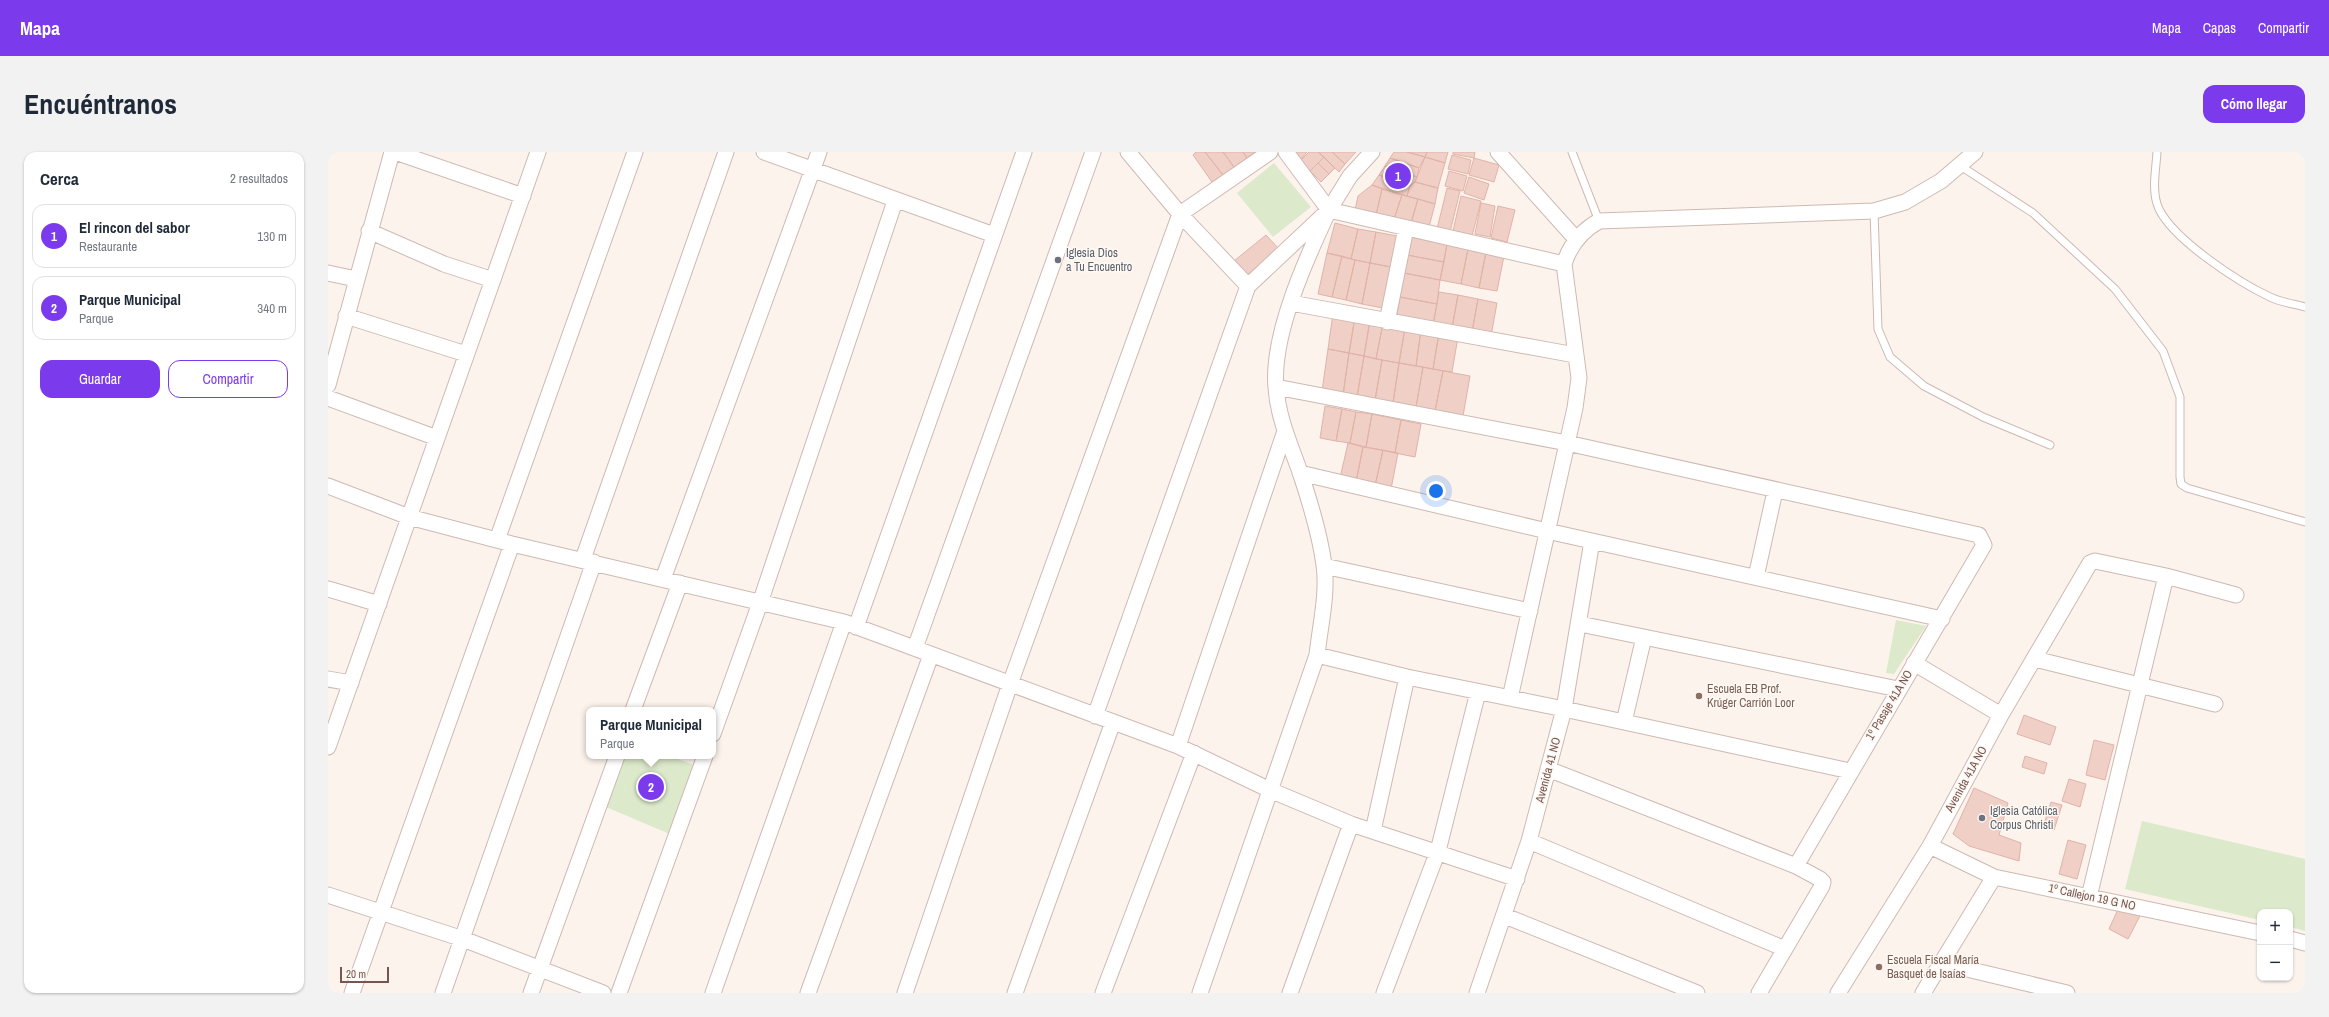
<!DOCTYPE html>
<html lang="es">
<meta charset="utf-8">
<style>
body{margin:0;font-family:"Archivo Narrow",sans-serif;background:#f2f2f3;color:#1f2937}
.controls{position:absolute;right:12px;bottom:12px;display:grid;overflow:hidden;border-radius:8px;box-shadow:0 1px 3px #0004}
.controls button{width:36px;height:36px;display:grid;place-items:center;padding:0;border:0;border-bottom:1px solid #e0e1e3;background:#fff;color:#1f2937;font:20px sans-serif}
.scale{position:absolute;left:12px;bottom:10px;width:49px;box-sizing:border-box;padding-left:4px;border:2px solid #775650;border-top:0;font-size:11px;line-height:14px;white-space:nowrap;color:#775650;-webkit-text-stroke:3px #fef8f3;paint-order:stroke}
.you{position:absolute;left:1108px;top:339px;width:14px;height:14px;margin:-10px;border:3px solid #fff;border-radius:50%;background:#1a73e8;box-shadow:0 0 0 6px #1a73e833}
.badge{display:grid;place-items:center;width:26px;height:26px;border-radius:50%;background:#7c3aed;color:#fff;font-size:13px;font-weight:700}
.pin{position:absolute;translate:-50% -50%;border:2px solid #fff;box-shadow:0 1px 4px #0006}
.popup{position:absolute;left:258px;top:555px;width:130px;height:52px;box-sizing:border-box;display:grid;place-content:center;border-radius:8px;background:#fff;filter:drop-shadow(0 1px 3px #0005);font-size:13px;white-space:nowrap;color:#747a83}
.popup b{font-size:15px;color:#1f2937}
.popup::after{content:'';position:absolute;left:50%;top:100%;margin-left:-8px;border:8px solid transparent;border-top-color:#fff}
.list{margin:0;padding:0;list-style:none}
h2{display:flex;justify-content:space-between;align-items:center;height:52px;margin:0;padding:0 16px;font-size:17px}
h2 small{font-size:13px;font-weight:400;color:#747a83}
.list li{display:grid;grid-template-columns:26px 1fr auto;gap:12px;align-items:center;box-sizing:border-box;height:64px;margin:0 8px 8px;padding:0 8px;border:1px solid #e0e1e3;border-radius:12px}
.list b{display:block;font-size:15px;white-space:nowrap}
.list p{margin:0;font-size:13px;white-space:nowrap;color:#747a83}
.list em{font-size:13px;font-style:normal;color:#747a83}
.actions{display:flex;gap:8px;padding:12px 16px}
.actions a{flex:1;padding:9px 0;border:1px solid #7c3aed;border-radius:12px;text-align:center;font-size:14px;color:#7c3aed}
.actions .main{background:#7c3aed;color:#fff}
.map{position:relative;flex:none;width:1977px;height:841px;overflow:hidden;border-radius:12px}
header{display:flex;align-items:center;gap:24px;box-sizing:border-box;height:56px;padding:0 20px;background:#7c3aed;color:#fff}
header strong{font-size:19px}
nav{display:flex;gap:22px;margin-inline-start:auto;font-size:14px}
.intro{display:flex;align-items:center;justify-content:space-between;box-sizing:border-box;height:96px;padding:0 24px}
h1{margin:0;font-size:28px}
.button{padding:10px 18px;border-radius:12px;background:#7c3aed;color:#fff;font-size:14px;font-weight:700}
main{display:flex;gap:24px;padding:0 24px}
aside{flex:1;background:#fff;border-radius:12px;box-shadow:0 1px 3px #0004}
.map>svg:first-child{display:block}
.green{fill:#dde9cb}
.building{fill:#f0cfc6;stroke:#e1b3a7}
.lines{fill:none;stroke-linecap:round;stroke-linejoin:round}
.service-casing{stroke:#ceb9b2;stroke-width:9}
.minor-casing{stroke:#ceb9b2;stroke-width:17}
.service{stroke:#fff;stroke-width:7}
.minor{stroke:#fff;stroke-width:15}
.worship-dot{fill:#6b7280;stroke:#fef8f3;stroke-width:1.5}
.education-dot{fill:#8d6e63;stroke:#fef8f3;stroke-width:1.5}
.labels{text-anchor:middle;stroke-width:3;stroke-linejoin:round;paint-order:stroke}
.worship-label{font-size:12px;fill:#5b616d;stroke:#fef8f3;text-anchor:start}
.education-label{font-size:12px;fill:#785e54;stroke:#fef8f3;text-anchor:start}
.street-label{font-size:12px;fill:#775650;stroke:#fef8f3}
</style>
<header>
<strong>Mapa</strong>
<nav><a>Mapa</a><a>Capas</a><a>Compartir</a></nav>
</header>
<div class="intro"><h1>Encuéntranos</h1><a class="button">Cómo llegar</a></div>
<main>
<aside>
<h2>Cerca<small>2 resultados</small></h2>
<ul class="list">
<li><span class="badge">1</span><div><b>El rincon del sabor</b><p>Restaurante</p></div><em>130 m</em></li>
<li><span class="badge">2</span><div><b>Parque Municipal</b><p>Parque</p></div><em>340 m</em></li>
</ul>
<div class="actions"><a class="main">Guardar</a><a>Compartir</a></div>
</aside>
<div class="map">
<svg width="1977" height="841" viewBox="0 0 1977 841">
<rect width="100%" height="100%" fill="#fcf3ed"/>
<path class="green" d="M 946,11 L 983,55 L 945,85 L 909,41 Z
M 1568,468 L 1598,474 L 1566,522 L 1558,521 Z
M 297,604 L 342,604 L 369,614 L 344,683 L 278,655 Z
M 1814,669 L 1977,707 L 1977,779 L 1962,775 L 1962,760 L 1932,760 L 1932,768 L 1797,737 Z"/>
<path class="building" d="M 868,0 L 877,0 L 895,23 L 884,30 L 865,3 Z
M 877,0 L 895,0 L 906,15 L 895,23 Z
M 895,0 L 915,0 L 919,6 L 906,15 Z
M 915,0 L 927,0 L 919,6 Z
M 966,0 L 979,0 L 973,7 Z
M 981,0 L 990,0 L 996,5 L 981,20 L 972,9 Z
M 990,0 L 1004,0 L 1017,12 L 1011,20 Z
M 1004,0 L 1028,0 L 1017,12 Z
M 1066,0 L 1079,0 L 1097,5 L 1091,16 L 1062,6 Z
M 1079,0 L 1099,0 L 1097,5 Z
M 1099,0 L 1120,0 L 1117,11 L 1097,5 Z
M 1125,0 L 1147,0 L 1146,6 L 1125,2 Z
M 1124,3 L 1143,8 L 1140,22 L 1120,17 Z
M 996,5 L 1007,16 L 1001,22 L 990,11 Z
M 1097,5 L 1117,11 L 1110,36 L 1087,30 Z
M 1062,6 L 1091,16 L 1089,25 L 1057,14 Z
M 1146,6 L 1171,13 L 1166,30 L 1141,23 Z
M 990,11 L 1001,22 L 993,30 L 982,19 Z
M 1057,14 L 1089,25 L 1087,30 L 1082,34 L 1051,23 Z
M 1121,19 L 1139,24 L 1135,39 L 1117,34 Z
M 1051,23 L 1082,34 L 1079,44 L 1044,33 Z
M 1141,25 L 1161,32 L 1156,48 L 1136,41 Z
M 1087,30 L 1110,36 L 1107,52 L 1079,44 L 1082,34 Z
M 1044,33 L 1054,37 L 1048,63 L 1027,58 L 1030,44 Z
M 1119,36 L 1132,39 L 1122,80 L 1109,77 Z
M 1054,37 L 1074,43 L 1066,67 L 1048,63 Z
M 1074,43 L 1090,47 L 1083,71 L 1066,67 Z
M 1133,44 L 1153,49 L 1144,84 L 1125,79 Z
M 1090,47 L 1107,52 L 1101,75 L 1083,71 Z
M 1153,51 L 1167,54 L 1162,85 L 1147,82 Z
M 1170,54 L 1187,58 L 1179,90 L 1163,86 Z
M 1007,71 L 1030,77 L 1023,107 L 999,101 Z
M 1030,77 L 1048,80 L 1042,111 L 1023,107 Z
M 1048,80 L 1069,84 L 1063,115 L 1042,111 Z
M 938,83 L 951,97 L 918,124 L 906,109 Z
M 1082,85 L 1119,92 L 1116,110 L 1079,103 Z
M 1119,92 L 1140,97 L 1133,132 L 1112,128 Z
M 1140,97 L 1158,100 L 1151,136 L 1133,132 Z
M 1158,100 L 1176,104 L 1169,139 L 1151,136 Z
M 999,101 L 1014,104 L 1004,145 L 990,142 Z
M 1079,103 L 1116,110 L 1112,128 L 1076,121 Z
M 1014,104 L 1027,108 L 1018,148 L 1004,145 Z
M 1027,108 L 1042,111 L 1034,152 L 1018,148 Z
M 1042,111 L 1063,115 L 1055,156 L 1034,152 Z
M 1076,121 L 1112,128 L 1109,152 L 1072,145 Z
M 1111,140 L 1130,143 L 1124,176 L 1105,173 Z
M 1130,143 L 1150,147 L 1144,180 L 1124,176 Z
M 1072,145 L 1109,152 L 1105,173 L 1068,167 Z
M 1150,147 L 1169,151 L 1163,184 L 1144,180 Z
M 1005,161 L 1027,165 L 1021,201 L 1000,197 Z
M 1027,165 L 1042,168 L 1036,204 L 1021,201 Z
M 1042,168 L 1055,171 L 1048,207 L 1036,204 Z
M 1055,171 L 1077,176 L 1071,211 L 1048,207 Z
M 1077,176 L 1093,178 L 1088,214 L 1071,211 Z
M 1093,178 L 1111,181 L 1105,217 L 1088,214 Z
M 1111,181 L 1130,185 L 1124,220 L 1105,217 Z
M 1000,197 L 1021,201 L 1015,243 L 994,239 Z
M 1021,201 L 1036,204 L 1029,245 L 1015,243 Z
M 1036,204 L 1054,208 L 1047,248 L 1029,245 Z
M 1054,208 L 1071,211 L 1065,251 L 1047,248 Z
M 1071,211 L 1095,215 L 1088,255 L 1065,251 Z
M 1095,215 L 1115,219 L 1107,259 L 1088,255 Z
M 1115,219 L 1142,224 L 1135,264 L 1107,259 Z
M 997,254 L 1014,257 L 1008,289 L 992,286 Z
M 1014,257 L 1028,260 L 1022,291 L 1008,289 Z
M 1028,260 L 1044,262 L 1038,295 L 1022,291 Z
M 1044,262 L 1073,268 L 1067,301 L 1038,295 Z
M 1073,268 L 1093,272 L 1087,305 L 1067,301 Z
M 1020,291 L 1035,295 L 1028,330 L 1012,326 Z
M 1035,295 L 1055,298 L 1047,334 L 1028,330 Z
M 1055,298 L 1070,301 L 1063,337 L 1047,334 Z
M 1696,563 L 1728,575 L 1722,593 L 1689,582 Z
M 1766,588 L 1786,593 L 1777,628 L 1758,623 Z
M 1697,604 L 1719,611 L 1716,622 L 1694,615 Z
M 1741,627 L 1758,632 L 1752,655 L 1734,649 Z
M 1646,636 L 1680,651 L 1671,683 L 1693,691 L 1691,709 L 1641,694 L 1625,682 Z
M 1723,650 L 1734,653 L 1726,678 L 1715,675 Z
M 1740,688 L 1758,693 L 1749,727 L 1731,722 Z
M 1791,755 L 1814,760 L 1800,787 L 1781,777 Z"/>
<g class="lines">
<defs>
<path id="service" d="M 1244,0 L 1271,69
M 1829,0 C 1828,18 1823,40 1831,57 C 1846,88 1910,130 1942,145 C 1952,150 1966,152 1977,155
M 1631,13 L 1705,61 L 1787,137 L 1835,199 L 1852,245 L 1852,325 L 1853,332 L 1859,336 L 1977,370
M 1546,59 L 1550,177 L 1562,205 L 1596,234 L 1655,265 L 1722,293"/>
<path id="minor" d="M 67,0 L 195,44
M 436,0 L 666,83
M 800,0 L 852,62 L 920,134
M 958,0 L 1001,58 L 1236,112
M 1170,0 L 1248,87
M 41,79 L 116,112 L 165,128
M 0,121 L 28,127
M 963,151 L 1247,203
M 18,164 L 138,202
M 1059,170 L 1078,76
M 0,233 L 64,0
M 948,235 L 1239,291 L 1651,383 L 1656,393 L 1468,714
M 0,246 L 109,286
M 972,321 L 1219,379 L 1614,467
M 0,334 L 81,365 L 184,392 L 516,470 L 850,594 L 942,638 L 1023,672 L 1189,727
M 169,388 L 307,0
M 255,407 L 398,0
M 996,414 L 1202,459
M 1428,425 L 1447,339
M 335,427 L 491,0
M 0,437 L 51,452
M 1252,472 L 1570,537
M 528,475 L 696,0
M 587,496 L 765,0
M 989,503 L 1079,525 L 1236,557 L 1522,619
M 1707,507 L 1887,552
M 1586,511 L 1673,563
M 0,527 L 23,531
M 1182,546 L 1247,256 L 1251,226 L 1236,112 C 1242,93 1253,79 1271,69 L 1546,59 L 1577,50 L 1613,29 L 1647,0
M 305,558 L 352,431
M 767,564 L 920,134 L 1001,58 L 1022,24 L 1044,0
M 1296,570 L 1316,485
M 385,582 L 432,451 L 567,49
M 850,594 L 957,279
M 0,595 L 210,0
M 1220,617 L 1468,714 L 1492,727 L 1495,730 L 1494,734 L 1431,841
M 1045,679 L 1079,525
M 1201,689 L 1457,797
M 1602,694 L 1666,725 L 1932,781
M 0,743 L 135,787 L 275,841
M 1761,745 L 1838,424
M 1177,764 L 1369,841
M 1962,787 L 1977,791
M 1614,811 L 1739,841
M 24,841 L 184,392
M 115,841 L 266,410
M 203,841 L 289,604
M 291,841 L 377,604
M 385,841 L 516,470
M 480,841 L 603,503
M 577,841 L 682,532 L 852,62 L 942,0
M 687,841 L 785,570
M 775,841 L 866,601
M 872,841 L 989,503 C 992,474 1000,442 996,413 C 992,382 982,350 972,320 C 962,292 950,265 948,236 C 943,183 979,105 1001,58
M 962,841 L 1023,672
M 1056,841 L 1110,699 L 1150,540
M 1149,841 L 1201,689 L 1236,557 L 1264,389
M 1510,841 L 1602,694 L 1673,563 L 1762,411 L 1767,409 L 1838,424 L 1908,443
M 1595,841 L 1666,725"/>
</defs>
<use href="#service" class="service-casing"/>
<use href="#minor" class="minor-casing"/>
<use href="#service" class="service"/>
<use href="#minor" class="minor"/>
</g>
<g class="worship-dot">
<circle cx="730" cy="108" r="4"/>
<circle cx="1654" cy="666" r="4"/>
</g>
<g class="education-dot">
<circle cx="1371" cy="544" r="4"/>
<circle cx="1551" cy="815" r="4"/>
</g>
<g class="labels">
<g class="worship-label">
<text x="738" y="105">Iglesia Dios<tspan x="738" dy="14">a Tu Encuentro</tspan></text>
<text x="1662" y="663">Iglesia Católica<tspan x="1662" dy="14">Corpus Christi</tspan></text>
</g>
<g class="education-label">
<text x="1379" y="541">Escuela EB Prof.<tspan x="1379" dy="14">Krúger Carrión Loor</tspan></text>
<text x="1559" y="812">Escuela Fiscal María<tspan x="1559" dy="14">Basquet de Isaías</tspan></text>
</g>
<g class="street-label">
<text transform="translate(1561 553) rotate(-59)" y="4">1º Pasaje 41A NO</text>
<text transform="translate(1220 618) rotate(-75)" y="4">Avenida 41 NO</text>
<text transform="translate(1638 627) rotate(-61)" y="4">Avenida 41A NO</text>
<text transform="translate(1764 745) rotate(12)" y="4">1º Callejon 19 G NO</text>
</g>
</g>
</svg>
<div class="controls">
<button>+</button>
<button>−</button>
</div>
<div class="scale">20 m</div>
<div class="you"></div>
<div class="pin badge" style="left:1070px;top:24px">1</div>
<div class="pin badge" style="left:323px;top:635px">2</div>
<div class="popup"><b>Parque Municipal</b>Parque</div>
</div>
</main>
